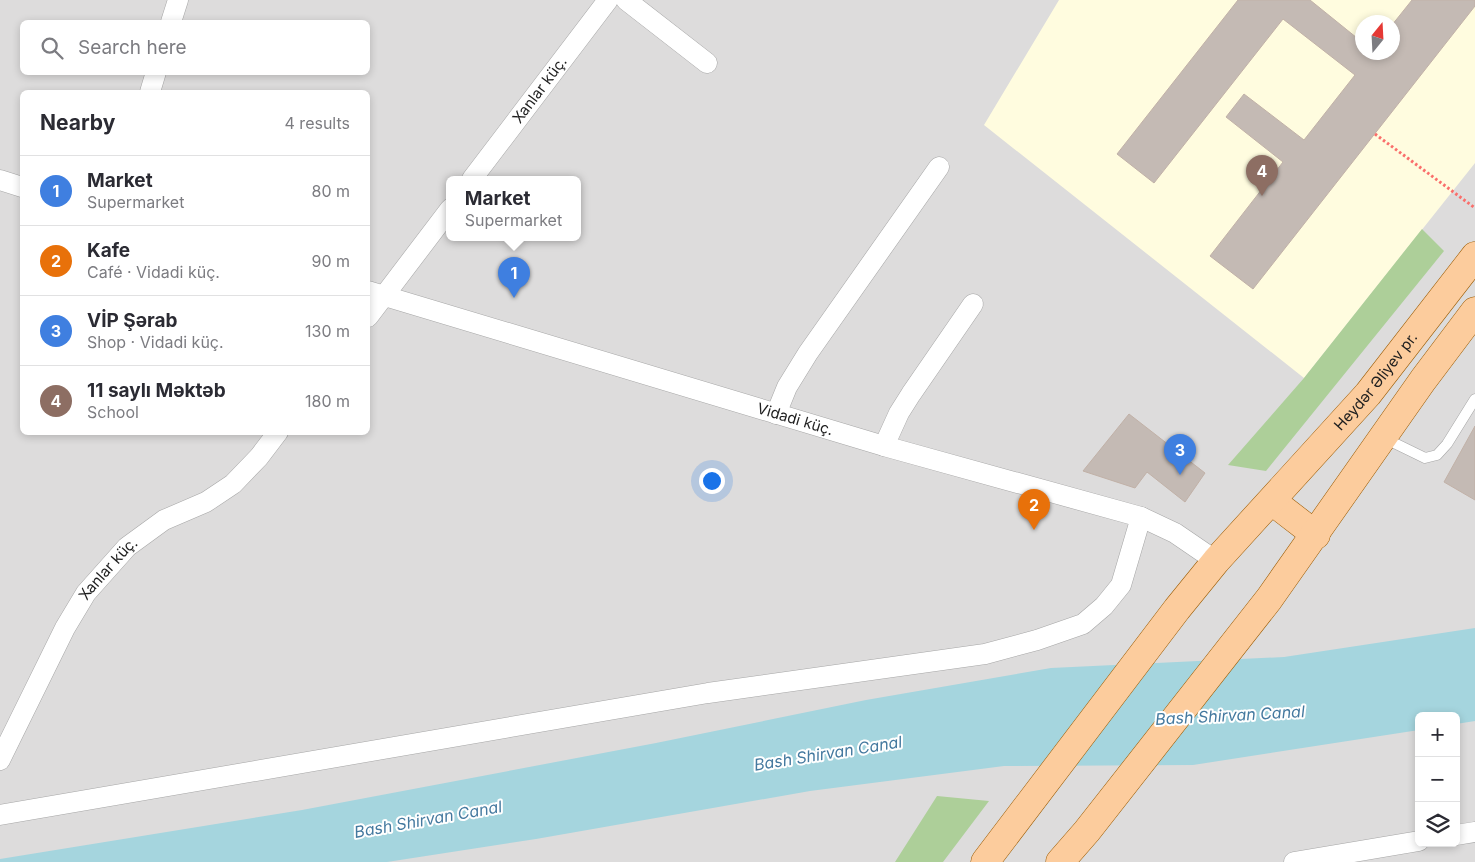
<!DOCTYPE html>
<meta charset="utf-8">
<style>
body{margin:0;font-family:Inter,sans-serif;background:#f7f7f7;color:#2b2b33}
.controls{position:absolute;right:15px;bottom:15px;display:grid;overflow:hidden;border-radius:8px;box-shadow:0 2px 8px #0003}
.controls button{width:45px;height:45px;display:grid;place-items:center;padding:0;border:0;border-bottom:1px solid #e1e1e2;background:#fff;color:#2b2b33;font:25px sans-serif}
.compass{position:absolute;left:1355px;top:15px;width:45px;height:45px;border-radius:50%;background:#fff;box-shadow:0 2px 8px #0003;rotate:18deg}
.you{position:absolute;left:711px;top:480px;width:18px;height:18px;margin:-12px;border:4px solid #fff;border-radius:50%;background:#1a73e8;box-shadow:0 0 0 8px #1a73e833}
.badge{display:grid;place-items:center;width:32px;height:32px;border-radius:50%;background:#1a73e8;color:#fff;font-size:16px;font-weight:700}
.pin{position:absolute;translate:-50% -41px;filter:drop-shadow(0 1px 2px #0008)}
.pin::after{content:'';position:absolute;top:26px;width:18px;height:15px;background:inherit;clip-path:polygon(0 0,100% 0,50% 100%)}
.popup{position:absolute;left:446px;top:176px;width:135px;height:65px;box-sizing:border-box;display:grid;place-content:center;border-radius:8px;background:#fff;filter:drop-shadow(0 1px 4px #0005);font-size:16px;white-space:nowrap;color:#7c7c81}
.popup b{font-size:19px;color:#2b2b33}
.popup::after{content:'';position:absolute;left:50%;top:100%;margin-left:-10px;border:10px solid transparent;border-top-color:#fff}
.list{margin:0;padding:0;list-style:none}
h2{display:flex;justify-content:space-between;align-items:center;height:65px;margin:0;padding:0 20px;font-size:21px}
h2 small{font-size:16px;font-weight:400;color:#7c7c81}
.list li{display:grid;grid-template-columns:32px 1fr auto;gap:15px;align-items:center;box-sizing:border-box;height:70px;padding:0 20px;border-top:1px solid #e1e1e2}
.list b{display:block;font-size:19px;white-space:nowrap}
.list p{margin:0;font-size:16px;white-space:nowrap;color:#7c7c81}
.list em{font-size:16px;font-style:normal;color:#7c7c81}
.icon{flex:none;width:28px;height:28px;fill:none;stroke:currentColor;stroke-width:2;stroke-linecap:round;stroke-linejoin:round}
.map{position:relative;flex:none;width:1475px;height:862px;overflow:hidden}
.search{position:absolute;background:#fff;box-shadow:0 2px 8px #0003;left:20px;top:20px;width:350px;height:55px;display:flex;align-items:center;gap:12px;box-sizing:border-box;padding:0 18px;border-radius:8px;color:#7c7c81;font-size:19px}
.panel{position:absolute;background:#fff;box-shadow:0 2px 8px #0003;left:20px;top:90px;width:350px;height:345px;border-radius:8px}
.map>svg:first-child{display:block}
.residential{fill:#dddcdc;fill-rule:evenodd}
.education{fill:#fffcdf;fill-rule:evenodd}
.forest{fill:#adcf99}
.water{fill:#a5d5de}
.building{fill:#c4bab4;stroke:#c1b1a7}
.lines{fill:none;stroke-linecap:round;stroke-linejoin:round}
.lane-casing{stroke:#a6a6a6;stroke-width:11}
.street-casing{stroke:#a6a6a6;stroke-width:21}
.primary-casing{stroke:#9a5a00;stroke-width:29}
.path{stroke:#fa6e6b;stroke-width:3;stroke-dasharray:2.5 2.5;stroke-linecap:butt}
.lane{stroke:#fff;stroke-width:10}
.street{stroke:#fff;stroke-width:20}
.primary{stroke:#fccc9d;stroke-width:28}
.labels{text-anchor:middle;stroke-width:4;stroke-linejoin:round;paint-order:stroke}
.street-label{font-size:15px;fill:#1f1f1f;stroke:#fff}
.water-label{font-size:16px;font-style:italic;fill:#44799f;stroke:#fff}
</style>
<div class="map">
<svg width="1475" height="862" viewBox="0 0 1475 862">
<rect width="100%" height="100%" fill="#f0ebe5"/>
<path class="residential" d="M 0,0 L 1475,0 L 1475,862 L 0,862 ZM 22,22 L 368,22 L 368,72 L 22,72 ZM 1362,22 L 1392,22 L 1392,52 L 1362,52 ZM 22,92 L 368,92 L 368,432 L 22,432 ZM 450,179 L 578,179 L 578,237 L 450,237 ZM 1419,716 L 1456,716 L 1456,843 L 1419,843 Z"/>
<path class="education" d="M 1059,0 L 1475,0 L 1475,163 L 1304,378 L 984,125 ZM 1362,22 L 1392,22 L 1392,52 L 1362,52 Z"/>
<path class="forest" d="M 1422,229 L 1444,251 L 1266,471 L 1228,465 L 1304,378 Z
M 937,796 L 989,801 L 943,862 L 895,862 Z"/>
<path class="water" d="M 1475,628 L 1475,721 L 1456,724 L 1456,716 L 1419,716 L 1419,730 L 1193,765 L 1004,766 L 810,791 L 536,839 L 387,862 L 0,862 L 0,859 L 302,810 L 656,743 L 866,700 L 1051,668 L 1284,657 Z"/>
<path class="building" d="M 1238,0 L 1310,0 L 1362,42 L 1362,52 L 1392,52 L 1392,25 L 1412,0 L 1475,0 L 1475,6 L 1253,289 L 1210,256 L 1283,162 L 1226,117 L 1244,94 L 1304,140 L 1355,75 L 1283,19 L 1154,183 L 1117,154 Z
M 1129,414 L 1205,473 L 1185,502 L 1147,472 L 1135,488 L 1083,471 Z
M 1475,426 L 1475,500 L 1444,482 Z"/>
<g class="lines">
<defs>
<path id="lane" d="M 1384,438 L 1425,458 L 1437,455 L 1447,444 L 1475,399"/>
<g id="street">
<path d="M 626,0 L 707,63"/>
<path d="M 171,22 L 178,0"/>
<path d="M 150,92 L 156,72"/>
<path id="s1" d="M 472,179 L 608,0"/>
<path d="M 0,180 L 22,187"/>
<path id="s2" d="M 368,291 L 884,446 L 1141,517 L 1175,533 L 1216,561"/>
<path d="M 368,317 L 450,209"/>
<path d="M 776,414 L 787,387 L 808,353 L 939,167"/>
<path d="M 884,446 L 899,413 L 911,394 L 973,304"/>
<path id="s3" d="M 0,760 L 65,628 L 86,593 L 127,547 L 164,520 L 206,502 L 233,484 L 259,457 L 278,432"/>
<path d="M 0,815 L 708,693 L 985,654 L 1037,640 L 1083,624 L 1104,606 L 1121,585 L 1141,517"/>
<path d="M 1456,835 L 1475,832"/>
<path d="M 1294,862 L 1419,841"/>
</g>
<g id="primary">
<path d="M 1272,501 L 1316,535"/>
<path id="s4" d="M 985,862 L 1177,609 L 1216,561 L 1368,394 L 1475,256"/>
<path d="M 1060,862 L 1087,831 L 1269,599 L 1423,380 L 1475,311"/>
</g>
</defs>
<use href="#lane" class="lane-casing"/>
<use href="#street" class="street-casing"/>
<use href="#primary" class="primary-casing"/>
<path class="path" d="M 1375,134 L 1475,208"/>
<use href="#lane" class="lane"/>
<use href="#street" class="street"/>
<use href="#primary" class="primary"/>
</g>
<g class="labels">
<g class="street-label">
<text dy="5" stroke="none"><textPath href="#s1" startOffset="112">Xanlar küç.</textPath></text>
<text dy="5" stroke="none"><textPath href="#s4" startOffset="620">Heydər Əliyev pr.</textPath></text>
<text dy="5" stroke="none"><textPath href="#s2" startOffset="446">Vidadi küç.</textPath></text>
<text dy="5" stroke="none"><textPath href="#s3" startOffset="221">Xanlar küç.</textPath></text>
</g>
<g class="water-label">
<text transform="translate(1230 715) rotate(-3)" y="6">Bash Shirvan Canal</text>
<text transform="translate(828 753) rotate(-9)" y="6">Bash Shirvan Canal</text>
<text transform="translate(428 819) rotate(-10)" y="6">Bash Shirvan Canal</text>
</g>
</g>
</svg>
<div class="controls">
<button>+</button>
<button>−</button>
<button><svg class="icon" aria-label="layers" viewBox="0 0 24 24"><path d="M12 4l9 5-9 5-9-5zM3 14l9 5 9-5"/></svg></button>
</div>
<svg class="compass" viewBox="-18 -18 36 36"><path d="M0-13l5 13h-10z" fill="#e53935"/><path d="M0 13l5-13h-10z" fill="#7c7c81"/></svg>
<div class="you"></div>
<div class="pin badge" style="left:514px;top:298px;background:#3f7fe0">1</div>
<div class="popup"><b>Market</b>Supermarket</div>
<div class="pin badge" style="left:1034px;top:530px;background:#e8710a">2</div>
<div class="pin badge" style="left:1180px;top:475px;background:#3f7fe0">3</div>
<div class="pin badge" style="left:1262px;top:196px;background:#8d6e63">4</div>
<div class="search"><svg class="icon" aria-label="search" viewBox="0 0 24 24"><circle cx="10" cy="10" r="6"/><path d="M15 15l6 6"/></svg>Search here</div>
<section class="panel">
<h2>Nearby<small>4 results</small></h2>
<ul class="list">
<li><span class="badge" style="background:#3f7fe0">1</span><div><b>Market</b><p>Supermarket</p></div><em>80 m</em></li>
<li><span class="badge" style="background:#e8710a">2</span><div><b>Kafe</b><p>Café · Vidadi küç.</p></div><em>90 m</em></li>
<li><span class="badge" style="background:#3f7fe0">3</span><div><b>VİP Şərab</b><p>Shop · Vidadi küç.</p></div><em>130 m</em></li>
<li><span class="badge" style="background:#8d6e63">4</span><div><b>11 saylı Məktəb</b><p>School</p></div><em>180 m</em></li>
</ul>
</section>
</div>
